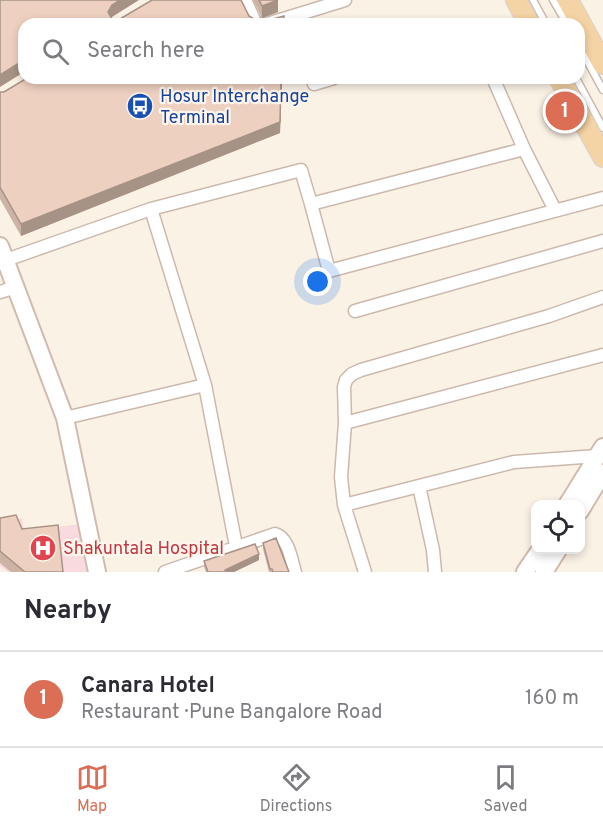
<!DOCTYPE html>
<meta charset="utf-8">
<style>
body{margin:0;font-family:Overpass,sans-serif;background:#f7f7f7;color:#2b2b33}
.controls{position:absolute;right:18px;bottom:18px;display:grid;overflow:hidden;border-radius:12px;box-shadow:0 3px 9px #0003}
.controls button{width:54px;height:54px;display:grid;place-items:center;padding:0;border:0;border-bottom:2px solid #e1e1e2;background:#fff;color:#2b2b33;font:30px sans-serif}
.you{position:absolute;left:318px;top:282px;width:21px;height:21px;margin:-15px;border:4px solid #fff;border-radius:50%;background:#1a73e8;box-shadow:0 0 0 9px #1a73e833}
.badge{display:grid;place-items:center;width:39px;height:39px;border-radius:50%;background:#db6e55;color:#fff;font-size:20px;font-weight:700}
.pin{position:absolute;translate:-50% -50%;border:3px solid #fff;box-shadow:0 2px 6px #0006}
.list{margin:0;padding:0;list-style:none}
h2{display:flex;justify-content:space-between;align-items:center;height:78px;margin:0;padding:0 24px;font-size:26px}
h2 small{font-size:20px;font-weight:400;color:#7c7c81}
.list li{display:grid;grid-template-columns:39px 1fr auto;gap:18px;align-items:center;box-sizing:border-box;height:96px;padding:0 24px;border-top:2px solid #e1e1e2}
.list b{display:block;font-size:22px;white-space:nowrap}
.list p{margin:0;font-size:20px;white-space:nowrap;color:#7c7c81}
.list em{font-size:20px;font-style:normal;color:#7c7c81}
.icon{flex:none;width:33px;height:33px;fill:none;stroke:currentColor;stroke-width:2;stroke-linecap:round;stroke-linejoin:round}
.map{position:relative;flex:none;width:603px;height:572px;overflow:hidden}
.search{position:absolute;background:#fff;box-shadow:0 3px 9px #0003;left:18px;right:18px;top:18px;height:66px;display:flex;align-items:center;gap:15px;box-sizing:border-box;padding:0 21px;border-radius:18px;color:#7c7c81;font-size:22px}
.sheet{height:174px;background:#fff}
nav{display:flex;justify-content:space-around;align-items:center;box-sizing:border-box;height:84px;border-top:2px solid #e1e1e2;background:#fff;font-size:16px;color:#7c7c81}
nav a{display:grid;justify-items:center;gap:3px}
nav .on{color:#db6e55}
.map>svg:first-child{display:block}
.medical{fill:#f8dadf}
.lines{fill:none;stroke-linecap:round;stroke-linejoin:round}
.service-casing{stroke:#cbb9ad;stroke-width:9}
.minor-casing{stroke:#cbb9ad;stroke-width:15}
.secondary-casing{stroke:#d0bbae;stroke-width:20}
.primary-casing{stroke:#d8d1cd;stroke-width:22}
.service{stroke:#fff;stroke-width:6}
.minor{stroke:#fff;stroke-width:12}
.secondary{stroke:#fff;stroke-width:16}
.primary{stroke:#f4d3a4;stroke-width:20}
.wall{fill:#cdb3a5}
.shaded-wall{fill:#a79286}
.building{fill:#eed0c0;stroke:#a79286;stroke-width:1.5}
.labels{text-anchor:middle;stroke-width:4.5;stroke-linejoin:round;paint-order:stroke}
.transit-label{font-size:18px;fill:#164399;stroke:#fef6ec;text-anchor:start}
.health-label{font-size:18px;fill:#be3a42;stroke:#fef6ec;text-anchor:start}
</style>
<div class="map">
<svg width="603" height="572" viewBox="0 0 603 572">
<rect width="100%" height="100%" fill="#fbf2e6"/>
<path class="medical" d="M 22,518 L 24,530 L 83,524 L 89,572 L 8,572 L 0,566 L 0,522 Z"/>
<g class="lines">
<defs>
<path id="service" d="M 533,0 L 546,24
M 553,0 L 567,24
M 579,46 L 603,90
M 576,78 L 603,128"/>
<path id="minor" d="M 245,0 L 256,24
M 267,24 L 345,0
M 493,78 L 524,149
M 314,84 L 334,78
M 311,204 L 329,271 L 603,198
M 151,209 L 205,385 L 236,546
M 6,260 L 151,209 L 301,170 L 311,204 L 524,149 L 555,210
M 0,292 L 16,287
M 355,311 L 603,241
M 65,418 L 205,385
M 345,423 L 603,355
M 419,486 L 433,550 L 435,572
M 344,505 L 514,462 L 597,456
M 165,572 L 275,534 C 289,538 291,560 295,572
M 365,572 L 344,505 L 341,477 L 345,423 L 344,387 L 346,380 L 352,374 L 361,370 L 549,316 L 603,297"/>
<path id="secondary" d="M 0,246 L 65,418 L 97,572
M 567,505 L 603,447
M 580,511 L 603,473
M 525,572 L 540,550
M 544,572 L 558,550"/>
<path id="primary" d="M 516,0 L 529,24
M 568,0 L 603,64
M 559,78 L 603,157"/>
</defs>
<use href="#service" class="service-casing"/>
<use href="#minor" class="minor-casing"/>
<use href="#secondary" class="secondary-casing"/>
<use href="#primary" class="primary-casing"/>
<use href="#service" class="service"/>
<use href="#minor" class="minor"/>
<use href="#secondary" class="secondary"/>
<use href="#primary" class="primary"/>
</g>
<path class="wall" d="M 253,0 L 278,0 L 278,12 L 262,18 Z
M 27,78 L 282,78 L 280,133 L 21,236 L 0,199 L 0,92 L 4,92 Z
M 0,518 L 22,529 L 63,572 L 11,572 L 0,563 Z
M 263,543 L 289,572 L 269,572 L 263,549 Z
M 259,560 L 234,572 L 206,572 L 204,567 L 204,561 Z"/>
<path class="shaded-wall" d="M 120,0 L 139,0 L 112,17 L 108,24 L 108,12 L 112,5 Z
M 278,0 L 278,12 L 262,18 L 262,6 Z
M 24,60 L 24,72 L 0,87 L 0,75 Z
M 282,78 L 280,133 L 21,236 L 21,224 Z
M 259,554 L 259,560 L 234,572 L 225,572 L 225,570 Z"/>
<path class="building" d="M 0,0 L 120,0 L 112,5 L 108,12 L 112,19 L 120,19 L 152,0 L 241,0 L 249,16 L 256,20 L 261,18 L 269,20 L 284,16 L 283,24 L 24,24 L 24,60 L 0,75 Z
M 259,0 L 278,0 L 262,6 Z
M 27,78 L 281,78 L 280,122 L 21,224 L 0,187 L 0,92 L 4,92 Z
M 16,515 L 22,529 L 58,525 L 63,572 L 25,572 L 0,551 L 0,518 Z
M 276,538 L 289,572 L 273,572 L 272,569 L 270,569 L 263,543 Z
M 255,544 L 259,554 L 225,570 L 226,572 L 208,572 L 204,561 Z"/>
<defs>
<symbol id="bus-disc" viewBox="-11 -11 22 22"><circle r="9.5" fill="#1a4fb4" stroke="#fef6ec"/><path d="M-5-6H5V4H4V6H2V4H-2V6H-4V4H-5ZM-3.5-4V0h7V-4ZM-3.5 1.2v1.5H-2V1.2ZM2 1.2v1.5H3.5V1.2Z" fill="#fff"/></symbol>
<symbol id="hospital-disc" viewBox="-11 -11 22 22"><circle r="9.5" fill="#e0444e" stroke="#fef6ec"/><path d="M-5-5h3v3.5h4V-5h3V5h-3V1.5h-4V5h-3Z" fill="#fff"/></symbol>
</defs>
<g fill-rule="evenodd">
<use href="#bus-disc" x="125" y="91" width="30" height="30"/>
<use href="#hospital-disc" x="28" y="533" width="30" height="30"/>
</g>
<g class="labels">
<g class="transit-label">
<text x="160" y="102">Hosur Interchange<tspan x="160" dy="21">Terminal</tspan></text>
</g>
<g class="health-label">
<text x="63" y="554">Shakuntala Hospital</text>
</g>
</g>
</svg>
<div class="controls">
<button><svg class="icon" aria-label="locate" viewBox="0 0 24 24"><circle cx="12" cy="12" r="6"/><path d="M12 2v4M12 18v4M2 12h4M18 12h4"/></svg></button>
</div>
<div class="you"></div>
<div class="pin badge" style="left:565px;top:111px">1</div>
<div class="search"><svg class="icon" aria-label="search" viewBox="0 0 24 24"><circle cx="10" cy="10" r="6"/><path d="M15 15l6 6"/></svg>Search here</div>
</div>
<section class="sheet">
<h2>Nearby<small></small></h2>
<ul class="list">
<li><span class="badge">1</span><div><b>Canara Hotel</b><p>Restaurant · Pune Bangalore Road</p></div><em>160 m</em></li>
</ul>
</section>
<nav>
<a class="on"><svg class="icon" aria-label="map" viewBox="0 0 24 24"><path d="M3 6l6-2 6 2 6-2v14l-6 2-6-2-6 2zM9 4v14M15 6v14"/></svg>Map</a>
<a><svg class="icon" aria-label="directions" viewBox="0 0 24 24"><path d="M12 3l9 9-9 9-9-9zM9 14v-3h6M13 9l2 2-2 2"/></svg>Directions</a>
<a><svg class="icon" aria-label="saved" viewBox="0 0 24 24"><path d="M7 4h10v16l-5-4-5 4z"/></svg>Saved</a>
</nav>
